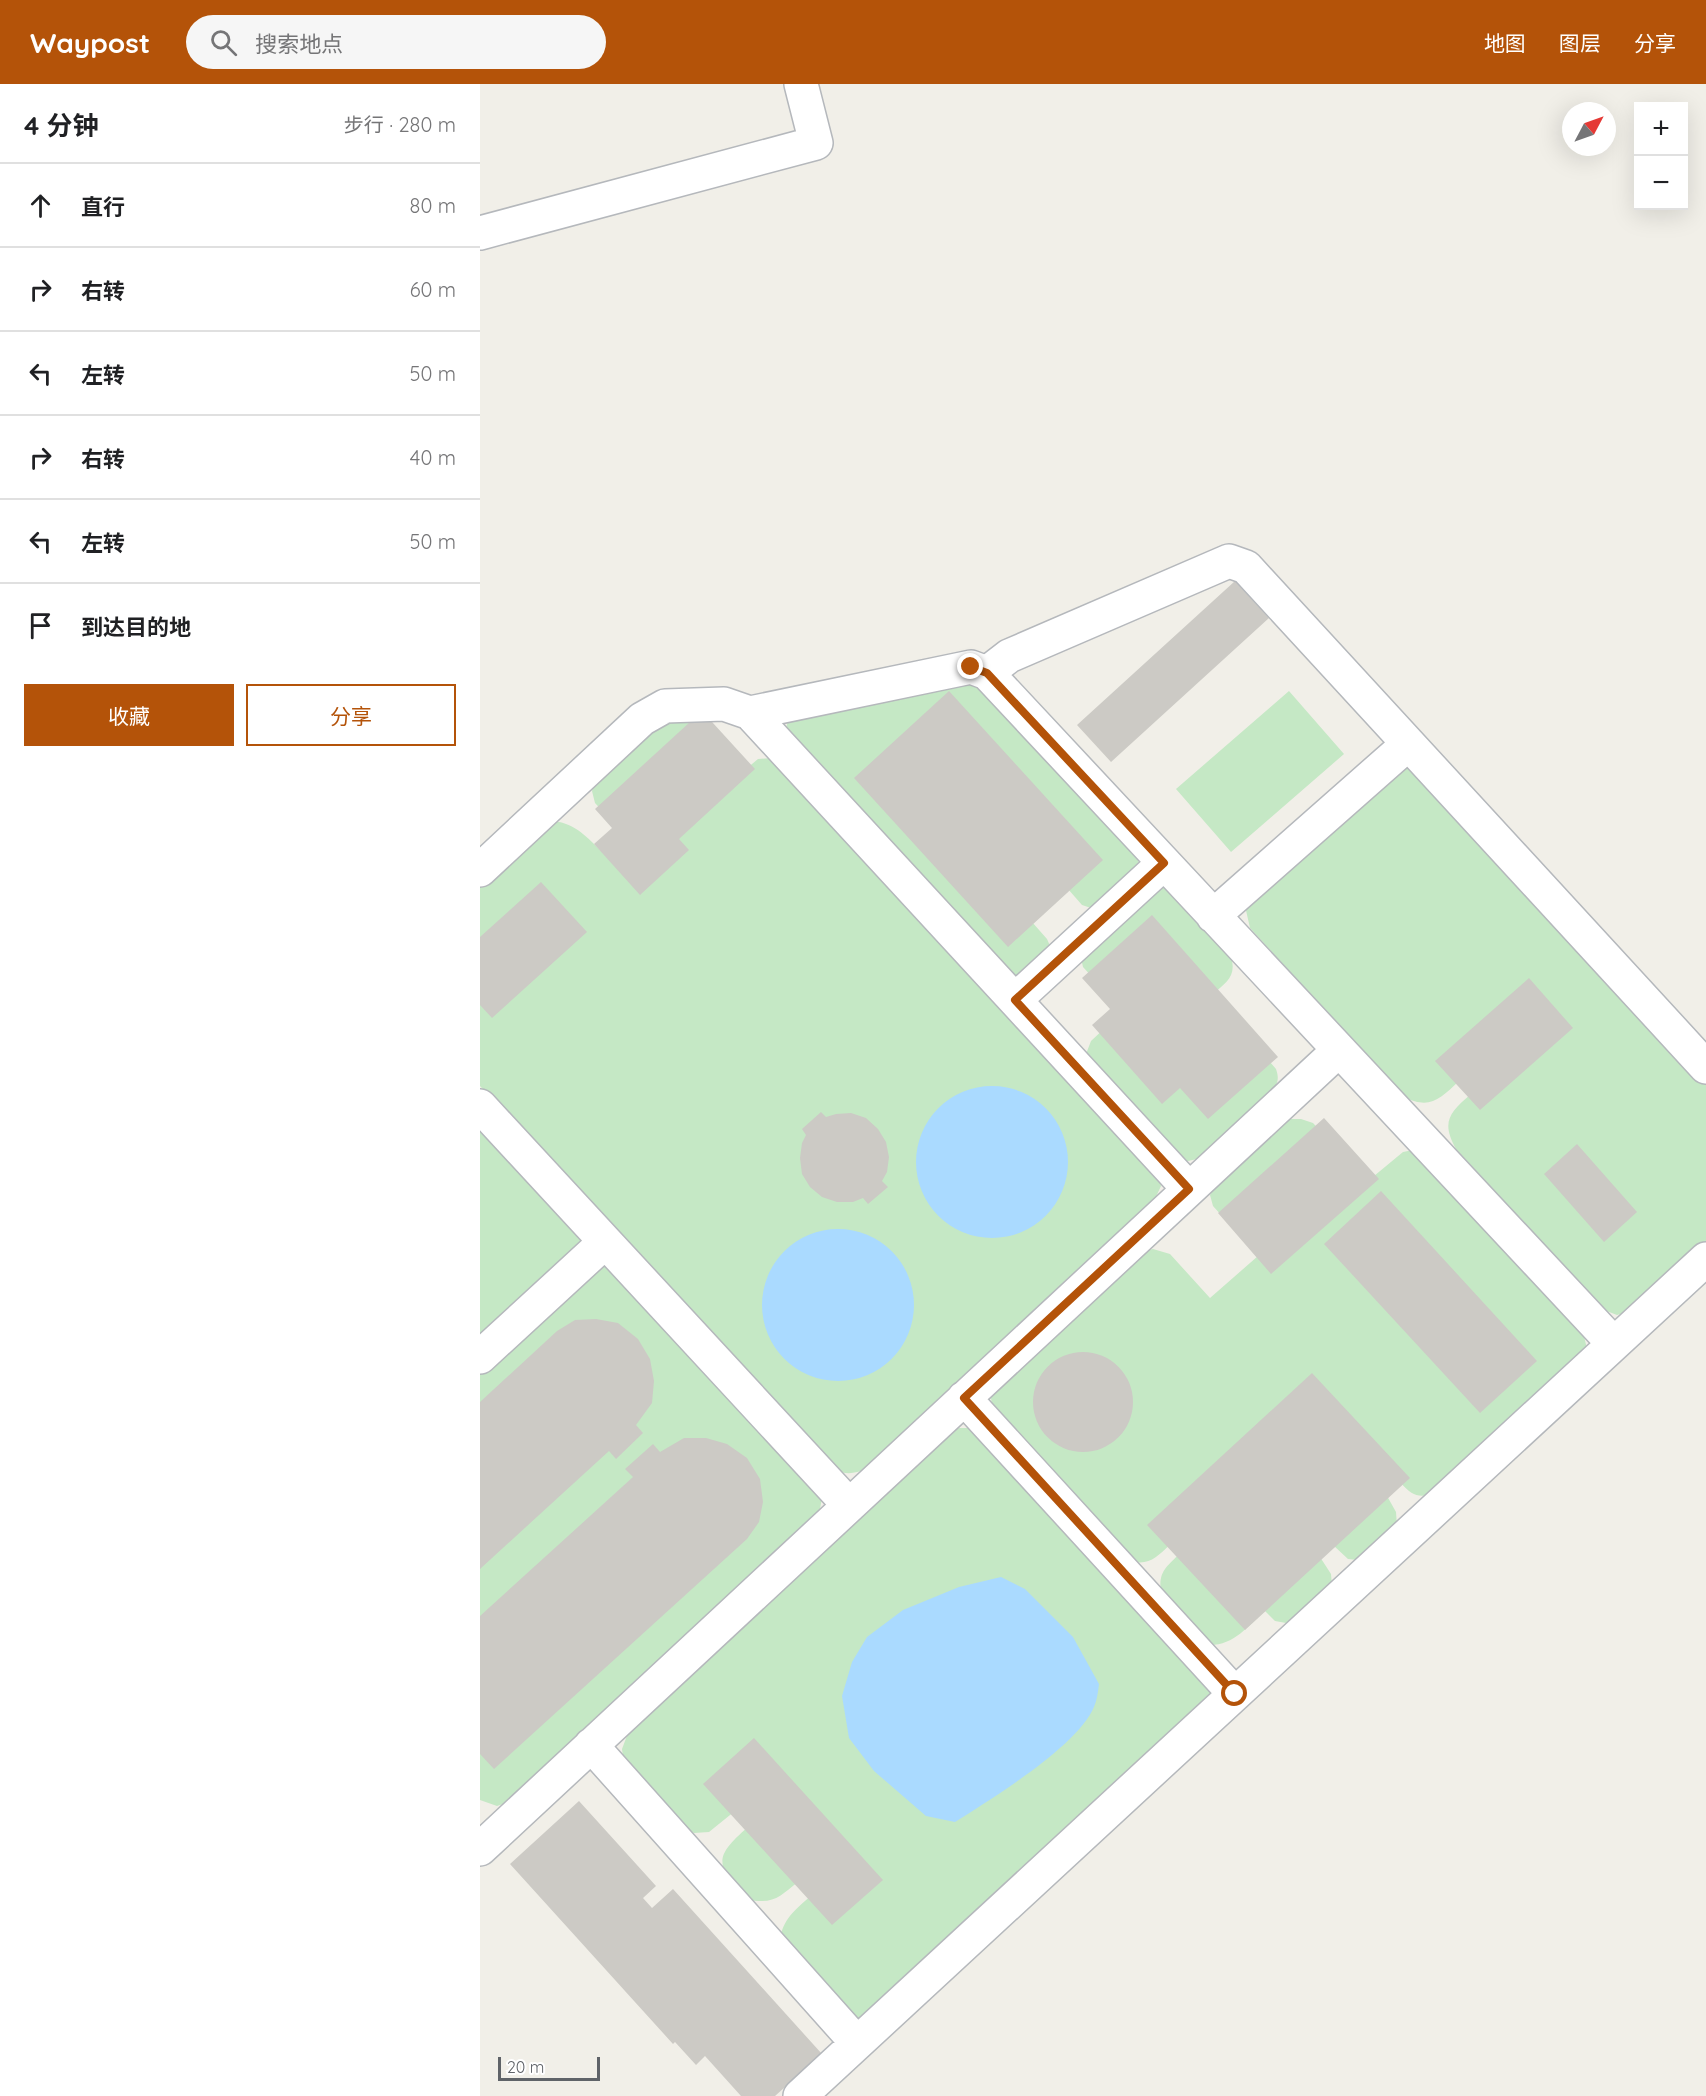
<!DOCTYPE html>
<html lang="zh">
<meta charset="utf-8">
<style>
body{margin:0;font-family:Quicksand,"Noto Sans SC",sans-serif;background:#f6f6f6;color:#202124}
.controls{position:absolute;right:18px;top:18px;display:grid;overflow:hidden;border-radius:0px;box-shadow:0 6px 24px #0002}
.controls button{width:54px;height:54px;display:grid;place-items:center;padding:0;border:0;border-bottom:2px solid #e0e0e0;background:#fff;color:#202124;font:30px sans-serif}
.compass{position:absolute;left:1082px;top:18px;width:54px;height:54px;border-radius:50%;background:#fff;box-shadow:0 6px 24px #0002;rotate:49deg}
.scale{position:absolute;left:18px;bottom:15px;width:102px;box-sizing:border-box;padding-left:6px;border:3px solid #5f6368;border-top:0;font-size:16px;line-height:21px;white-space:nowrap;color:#5f6368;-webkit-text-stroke:4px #fff;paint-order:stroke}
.stop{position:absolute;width:18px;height:18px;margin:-14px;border:4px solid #b45309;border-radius:50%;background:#fff}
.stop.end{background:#b45309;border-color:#fff;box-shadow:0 2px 6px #0008}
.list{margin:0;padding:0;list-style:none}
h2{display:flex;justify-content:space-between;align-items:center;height:78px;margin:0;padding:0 24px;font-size:26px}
h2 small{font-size:20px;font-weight:400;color:#757577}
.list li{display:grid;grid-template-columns:39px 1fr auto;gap:18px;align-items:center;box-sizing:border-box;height:84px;padding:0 24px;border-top:2px solid #e0e0e0}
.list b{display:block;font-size:22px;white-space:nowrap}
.list em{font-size:20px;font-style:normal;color:#757577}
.actions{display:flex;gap:12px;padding:18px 24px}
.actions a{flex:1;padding:14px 0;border:2px solid #b45309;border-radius:0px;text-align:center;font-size:21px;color:#b45309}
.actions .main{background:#b45309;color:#fff}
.icon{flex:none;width:33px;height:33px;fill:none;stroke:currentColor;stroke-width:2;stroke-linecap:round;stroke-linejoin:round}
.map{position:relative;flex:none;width:1226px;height:2012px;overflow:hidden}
header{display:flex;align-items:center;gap:36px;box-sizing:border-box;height:84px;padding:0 30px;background:#b45309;color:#fff}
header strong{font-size:28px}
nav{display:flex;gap:33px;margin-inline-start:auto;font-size:21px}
.search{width:420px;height:54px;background:#f6f6f6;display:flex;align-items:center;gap:15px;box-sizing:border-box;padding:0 21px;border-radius:33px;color:#757577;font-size:22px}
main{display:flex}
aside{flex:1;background:#fff}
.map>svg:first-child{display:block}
.green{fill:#c5e8c5}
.water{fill:#aadaff}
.building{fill:#cccac5}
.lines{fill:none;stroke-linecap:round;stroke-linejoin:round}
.minor-casing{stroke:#b5b8bc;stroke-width:36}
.minor{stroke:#fff;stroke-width:33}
.route{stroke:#b45309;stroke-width:8}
</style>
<header>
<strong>Waypost</strong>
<div class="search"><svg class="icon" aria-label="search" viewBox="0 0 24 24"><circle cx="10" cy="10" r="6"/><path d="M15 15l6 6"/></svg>搜索地点</div>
<nav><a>地图</a><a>图层</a><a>分享</a></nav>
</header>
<main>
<aside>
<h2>4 分钟<small>步行 · 280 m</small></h2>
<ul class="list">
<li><svg class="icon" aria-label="ahead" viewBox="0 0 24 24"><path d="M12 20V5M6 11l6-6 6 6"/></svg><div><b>直行</b></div><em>80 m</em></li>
<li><svg class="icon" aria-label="right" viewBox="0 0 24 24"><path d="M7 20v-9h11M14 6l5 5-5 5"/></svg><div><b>右转</b></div><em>60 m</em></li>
<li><svg class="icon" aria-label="left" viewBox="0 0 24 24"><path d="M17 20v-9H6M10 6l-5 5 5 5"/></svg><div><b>左转</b></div><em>50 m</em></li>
<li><svg class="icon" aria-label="right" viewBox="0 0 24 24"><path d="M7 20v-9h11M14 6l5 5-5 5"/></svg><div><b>右转</b></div><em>40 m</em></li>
<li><svg class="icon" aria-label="left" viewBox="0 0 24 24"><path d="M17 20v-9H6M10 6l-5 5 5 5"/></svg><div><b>左转</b></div><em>50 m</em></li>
<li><svg class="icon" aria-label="arrive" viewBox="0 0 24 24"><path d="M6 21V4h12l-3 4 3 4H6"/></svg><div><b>到达目的地</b></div></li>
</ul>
<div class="actions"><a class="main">收藏</a><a>分享</a></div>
</aside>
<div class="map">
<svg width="1226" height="2012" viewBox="0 0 1226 2012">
<rect width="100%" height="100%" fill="#f1efe8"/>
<path class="green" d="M 495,595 L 659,774 L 658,783 L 611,824 L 602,821 L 588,805 L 552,838 L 567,855 L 571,864 L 543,892 L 531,892 L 304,651 L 308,637 Z
M 809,607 L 864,670 L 751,768 L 696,705 Z
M 211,630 L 266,685 L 278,675 L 292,674 L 678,1085 L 681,1102 L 674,1117 L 387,1385 C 373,1390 366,1391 353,1385 L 0,1002 L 0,796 L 74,737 C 96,740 107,753 122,768 L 143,749 L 115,719 L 112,707 L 118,692 L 178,638 Z
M 931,681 L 1226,994 L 1226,1162 L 1150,1227 L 1137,1231 L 1124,1226 L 976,1065 C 961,1038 969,1029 991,1010 L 979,997 C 960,1015 950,1026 924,1013 L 770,844 L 765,822 L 915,685 Z
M 676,800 L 685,802 L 751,873 C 757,893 746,898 732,911 L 796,985 C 800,996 797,1001 790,1010 L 717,1075 L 708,1077 L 702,1077 L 606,970 L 611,957 L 643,927 L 603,883 L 601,874 Z
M 809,1035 L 821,1035 L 833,1039 L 888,1097 L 923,1068 L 933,1066 L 1098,1239 L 1104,1252 L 1107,1265 L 957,1409 C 939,1414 933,1413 921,1399 L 907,1412 L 916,1428 L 917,1442 L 878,1476 L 868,1475 L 853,1461 L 840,1473 L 851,1490 L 852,1502 L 819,1537 L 806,1539 L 795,1537 L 785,1527 C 768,1542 754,1561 730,1561 L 681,1508 C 678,1487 687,1483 700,1469 L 691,1460 C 675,1474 669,1483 646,1476 L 513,1328 L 511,1314 L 517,1301 L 656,1169 L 673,1165 L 690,1170 L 730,1214 L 778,1172 L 733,1122 L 730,1111 L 737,1099 Z
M 0,1037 L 103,1154 L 101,1168 L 0,1260 Z
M 122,1176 L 342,1414 L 340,1425 L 335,1434 L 29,1718 L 17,1722 L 0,1716 L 0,1283 Z
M 479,1344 L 492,1344 L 734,1606 L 733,1619 L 387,1935 L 376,1935 L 300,1857 C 302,1835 316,1825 332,1811 L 319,1797 C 299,1813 295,1820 268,1816 C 238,1782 230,1776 268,1743 L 255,1727 L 229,1748 L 214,1749 L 201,1743 L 144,1680 L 142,1665 L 148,1649 L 464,1353 Z"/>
<path class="water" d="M436 1078a76 76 0 1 1 152 0a76 76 0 1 1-152 0Z
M282 1221a76 76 0 1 1 152 0a76 76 0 1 1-152 0Z
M 521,1493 L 545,1505 L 593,1553 L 619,1600 C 618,1608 617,1616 614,1623 C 597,1663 511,1715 475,1738 L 446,1732 L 394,1687 L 369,1654 L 362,1612 L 372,1578 L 387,1553 L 423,1526 L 479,1503 Z"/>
<path class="building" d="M 755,497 L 789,534 L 631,678 L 597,641 Z
M 469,607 L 623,776 L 528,863 L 374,694 Z
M 222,627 L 275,685 L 199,755 L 209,766 L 160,811 L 114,760 L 132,744 L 115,725 Z
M 61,798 L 107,848 L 12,934 L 0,921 L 0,853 Z
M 672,831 L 798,973 L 728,1035 L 700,1004 L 682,1020 L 612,941 L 630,925 L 602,894 Z
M 1049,894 L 1093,944 L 1000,1026 L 955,977 Z
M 341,1028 L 346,1033 L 356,1030 L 371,1029 L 386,1034 L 398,1045 L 406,1058 L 409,1073 L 407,1088 L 402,1097 L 408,1103 L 388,1120 L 383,1114 L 373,1118 L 357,1118 L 342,1113 L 330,1103 L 322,1090 L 320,1074 L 322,1059 L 326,1051 L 322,1045 Z
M 844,1034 L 899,1095 L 791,1190 L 738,1129 Z
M 1097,1060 L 1157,1128 L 1124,1158 L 1064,1090 Z
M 901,1107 L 1057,1277 L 1000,1329 L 844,1160 Z
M 116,1235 L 138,1239 L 158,1255 L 170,1275 L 174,1297 L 172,1319 L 156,1341 L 163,1349 L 136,1375 L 129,1367 L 0,1485 L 0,1318 L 77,1247 L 95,1236 Z
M553 1318a50 50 0 1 1 100 0a50 50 0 1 1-100 0Z
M 832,1289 L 930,1394 L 765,1546 L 667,1441 Z
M 204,1354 L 226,1354 L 247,1360 L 267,1374 L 280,1395 L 283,1418 L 279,1438 L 267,1455 L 14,1685 L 0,1670 L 0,1532 L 153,1393 L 145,1385 L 173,1360 L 180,1368 Z
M 274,1654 L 403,1796 L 352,1841 L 223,1700 Z
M 99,1717 L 176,1802 L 163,1814 L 172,1824 L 193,1805 L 342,1970 L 295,2012 L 261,2012 L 225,1972 L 216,1981 L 195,1958 L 193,1960 L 30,1780 Z"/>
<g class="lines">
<defs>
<path id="minor" d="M 0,149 L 336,59 L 321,0
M 507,589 L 529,572 L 749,477 L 766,483 L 1226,983
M 270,629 L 709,1105
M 0,786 L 162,635 L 185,622 L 244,620 L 270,629 L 491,583 L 507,589 L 1134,1260
M 733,832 L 928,660
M 535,916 L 684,779
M 0,1022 L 369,1421
M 0,1273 L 125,1158
M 484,1314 L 755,1610
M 111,1661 L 377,1959
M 0,1765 L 859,966
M 320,2012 L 1226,1175"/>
</defs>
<use href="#minor" class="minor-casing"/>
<use href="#minor" class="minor"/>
</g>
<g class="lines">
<path class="route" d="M 491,583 L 507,589 L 684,779 L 535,916 L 709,1105 L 484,1314 L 755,1610"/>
</g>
</svg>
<div class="controls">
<button>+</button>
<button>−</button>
</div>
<svg class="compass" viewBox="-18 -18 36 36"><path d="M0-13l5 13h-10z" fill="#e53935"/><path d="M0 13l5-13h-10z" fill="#757577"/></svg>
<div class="scale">20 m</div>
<div class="stop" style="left:755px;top:1610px"></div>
<div class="stop end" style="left:491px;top:583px"></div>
</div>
</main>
